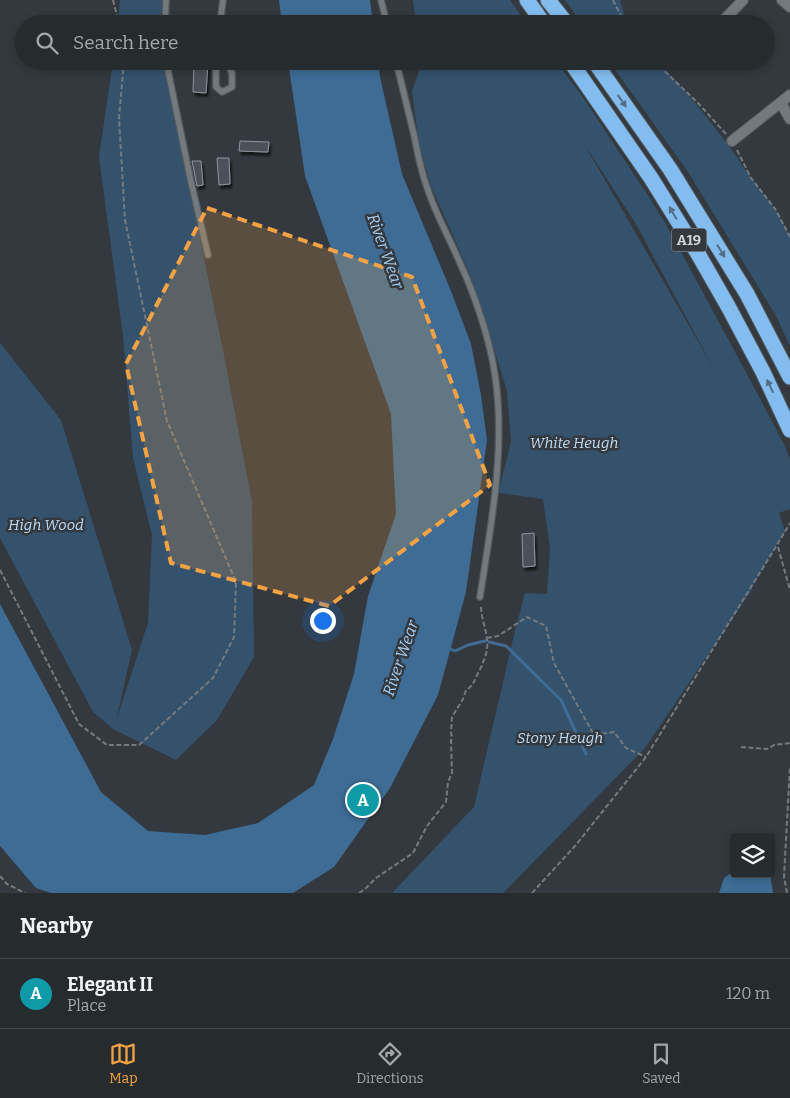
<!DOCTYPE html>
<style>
body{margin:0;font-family:Bitter,serif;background:#2e3336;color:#f1f3f6}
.controls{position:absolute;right:15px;bottom:15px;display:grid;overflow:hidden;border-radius:5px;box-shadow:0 2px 8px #0003}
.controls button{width:45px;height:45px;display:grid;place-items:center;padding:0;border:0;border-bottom:1px solid #42474a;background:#262b2e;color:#f1f3f6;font:25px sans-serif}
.you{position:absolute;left:322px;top:620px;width:18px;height:18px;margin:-12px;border:4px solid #fff;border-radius:50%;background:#1a73e8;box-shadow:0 0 0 8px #1a73e833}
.badge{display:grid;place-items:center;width:32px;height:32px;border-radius:50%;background:#f4a344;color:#fff;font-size:16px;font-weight:700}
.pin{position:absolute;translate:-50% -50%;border:2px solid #fff;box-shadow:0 1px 5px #0006}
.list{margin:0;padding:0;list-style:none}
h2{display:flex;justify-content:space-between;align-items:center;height:65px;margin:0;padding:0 20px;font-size:21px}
h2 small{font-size:16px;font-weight:400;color:#a4a7aa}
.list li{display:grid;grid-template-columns:32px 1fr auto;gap:15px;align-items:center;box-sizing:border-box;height:70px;padding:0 20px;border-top:1px solid #42474a}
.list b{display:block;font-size:19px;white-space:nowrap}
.list p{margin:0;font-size:16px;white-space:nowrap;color:#a4a7aa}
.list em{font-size:16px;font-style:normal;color:#a4a7aa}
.icon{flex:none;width:28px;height:28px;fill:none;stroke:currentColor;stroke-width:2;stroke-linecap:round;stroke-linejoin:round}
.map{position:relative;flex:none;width:790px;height:893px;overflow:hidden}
.search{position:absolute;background:#262b2e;box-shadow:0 2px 8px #0003;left:15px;right:15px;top:15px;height:55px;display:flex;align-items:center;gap:12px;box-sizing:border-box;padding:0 18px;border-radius:28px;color:#a4a7aa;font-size:19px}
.sheet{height:135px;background:#262b2e}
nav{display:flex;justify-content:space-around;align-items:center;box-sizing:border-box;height:70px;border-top:1px solid #42474a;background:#262b2e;font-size:14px;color:#a4a7aa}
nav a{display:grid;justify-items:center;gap:2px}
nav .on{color:#f4a344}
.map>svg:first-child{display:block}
.green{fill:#35526d;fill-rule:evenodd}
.water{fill:#3e6c94}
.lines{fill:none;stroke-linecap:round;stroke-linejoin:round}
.stream{stroke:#3e6c94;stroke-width:3}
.building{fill:#4b5158;stroke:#8e959c;filter:url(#shadow)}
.lane-casing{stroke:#51575b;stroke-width:8}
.street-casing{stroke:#51575b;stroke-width:12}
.highway-casing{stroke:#51575b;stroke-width:17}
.path{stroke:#747a7e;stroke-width:2;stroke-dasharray:5 2.5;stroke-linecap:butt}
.lane{stroke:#72797f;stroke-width:5.5}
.street{stroke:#72797f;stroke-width:10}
.highway{stroke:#83bdf0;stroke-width:15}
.oneway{fill:#536e85}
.marked{fill:#f4a344;fill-opacity:0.2;stroke:#f4a344;stroke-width:4;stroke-dasharray:10 6;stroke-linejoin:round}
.labels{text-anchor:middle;stroke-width:5;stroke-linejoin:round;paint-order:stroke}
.shield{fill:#33393e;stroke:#a2a7ab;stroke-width:1}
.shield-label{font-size:14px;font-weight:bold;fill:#d2d6da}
.park-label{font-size:15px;font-style:italic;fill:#c0daf3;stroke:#33393e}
.water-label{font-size:16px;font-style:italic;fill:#a7cff4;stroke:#33393e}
</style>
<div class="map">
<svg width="790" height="893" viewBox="0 0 790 893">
<defs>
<filter id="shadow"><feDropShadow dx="2" dy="3.5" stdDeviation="1" flood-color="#0009"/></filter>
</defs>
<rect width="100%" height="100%" fill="#33393e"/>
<path class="green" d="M 120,0 L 165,0 L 158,24 L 118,24 Z
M 413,0 L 510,0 L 527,24 L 416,24 Z
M 565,0 L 620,0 L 624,14 L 631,24 L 582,24 Z
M 113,61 L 163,61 L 223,350 L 252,502 L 254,657 L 217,720 L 176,760 L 113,729 L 93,712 L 0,538 L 0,343 L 61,420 L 132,650 L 116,721 L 148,623 L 152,535 L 133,458 L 123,336 L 99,157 Z
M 422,61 L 556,61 L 584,99 L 651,200 L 667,226 L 749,378 L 785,446 L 790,460 L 790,509 L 779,513 L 785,532 L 753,585 L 751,591 L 645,748 L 503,893 L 392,893 L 474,807 L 514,635 L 525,593 L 547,594 L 550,549 L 543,499 L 498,493 L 511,442 L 507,391 L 480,303 L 465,263 L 431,186 L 419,144 L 412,91 L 422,63 ZM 583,142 L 636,224 L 714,369 Z
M 609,61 L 658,61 L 697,105 L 727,143 L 751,178 L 776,210 L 790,237 L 790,346 L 775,314 L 688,172 Z"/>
<path class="water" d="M 279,0 L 370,0 L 373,24 L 282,24 Z
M 288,61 L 378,61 L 380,77 L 402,174 L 451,291 L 471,344 L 481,395 L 487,440 L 466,592 L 438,695 L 390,788 L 334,867 L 293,893 L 51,893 L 36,888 L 0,846 L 0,604 L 101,792 L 148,831 L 205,835 L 258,823 L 314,785 L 333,739 L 354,674 L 368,596 L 396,514 L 391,414 L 305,176 Z
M 734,871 L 734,874 L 770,874 L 773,893 L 719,893 L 724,878 Z"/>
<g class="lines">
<path class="stream" d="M 489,642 L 506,646 L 561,700 L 586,754
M 449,648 L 455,651 L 468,645 L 485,641"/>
</g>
<path class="building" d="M 194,62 L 208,63 L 206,93 L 193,92 Z
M 240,141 L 269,142 L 268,152 L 239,151 Z
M 217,158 L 229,158 L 230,184 L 219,185 Z
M 192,161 L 201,161 L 203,185 L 197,186 Z
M 534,533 L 535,566 L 523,567 L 522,534 Z"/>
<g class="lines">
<defs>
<path id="lane" d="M 381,0 L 387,24
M 165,24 L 166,0
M 220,24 L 223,0
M 166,61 L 191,182 L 208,255
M 216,61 L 216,87 L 222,92 L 232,87 L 232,73 L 226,61
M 396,61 C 402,86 408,110 414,135 C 418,154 421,172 428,190 C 436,215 450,239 460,263 C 475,295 490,340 495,375 C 506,450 491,524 480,597"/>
<path id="street" d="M 782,0 L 790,7
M 720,24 L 743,0
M 781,103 L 790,119
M 732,141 L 790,95"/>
<path id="highway" d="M 527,0 L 544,24
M 548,0 L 567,24
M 570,61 L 651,178 L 697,252 L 729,308 L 763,372 L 790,430
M 594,61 L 670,169 L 747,294 L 790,377"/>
</defs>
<use href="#lane" class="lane-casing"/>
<use href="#street" class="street-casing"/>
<use href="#highway" class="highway-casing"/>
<path class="path" d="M 113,0 L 119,24
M 613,0 L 625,24
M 654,61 L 698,103 L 726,134
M 737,150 L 751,178 L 776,210 L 790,237
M 778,547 L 790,590
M 0,570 L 79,724 L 107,745 L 139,745 L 213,678 L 234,637 L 236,582 L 167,421 L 125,220 L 119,118 L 124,61
M 487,638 L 498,636 L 527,617 L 546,626 L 554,663 L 594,735 L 614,732 L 626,748 L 646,757
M 741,747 L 767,749 L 774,745 L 790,743
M 0,876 L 7,884 L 25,893
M 359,893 L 365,889 L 376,878 L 413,853 L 427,826 L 446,802 L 448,782 L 452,773 L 451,741 L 452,737 L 451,733 L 452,717 L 463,699 L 466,690 C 472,687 474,682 477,675 C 481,668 486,657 487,649 C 489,635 481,620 481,606
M 532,893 L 575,846 L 646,757 L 777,545 L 790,523
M 787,893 L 784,877 L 790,766"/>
<use href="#lane" class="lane"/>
<use href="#street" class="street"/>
<use href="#highway" class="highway"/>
</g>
<defs><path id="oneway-solid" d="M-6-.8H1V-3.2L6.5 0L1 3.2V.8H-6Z" transform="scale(1.25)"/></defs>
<g class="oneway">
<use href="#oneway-solid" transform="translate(622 101) rotate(55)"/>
<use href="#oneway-solid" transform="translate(673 213) rotate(-121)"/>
<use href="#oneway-solid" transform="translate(721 251) rotate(58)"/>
<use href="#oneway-solid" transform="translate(770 386) rotate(-115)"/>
</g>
<path class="marked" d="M 207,208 L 412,277 L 490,485 L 329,606 L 171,563 L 126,364 Z"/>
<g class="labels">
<rect class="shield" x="671.5" y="228.5" width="35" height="23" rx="4"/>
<g class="shield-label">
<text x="689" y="245">A19</text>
</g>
<g class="park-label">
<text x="574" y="448">White Heugh</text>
<text x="46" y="530">High Wood</text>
<text x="560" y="743">Stony Heugh</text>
</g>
<g class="water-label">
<text transform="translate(386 251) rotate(70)" y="6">River Wear</text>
<text transform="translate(400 658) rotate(-71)" y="6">River Wear</text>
</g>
</g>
</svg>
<div class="controls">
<button><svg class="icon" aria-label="layers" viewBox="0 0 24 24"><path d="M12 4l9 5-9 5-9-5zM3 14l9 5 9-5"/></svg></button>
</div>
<div class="you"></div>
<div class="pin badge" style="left:363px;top:800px;background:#0f9aa8">A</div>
<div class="search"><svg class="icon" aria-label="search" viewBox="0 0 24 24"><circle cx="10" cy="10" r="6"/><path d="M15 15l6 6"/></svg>Search here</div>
</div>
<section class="sheet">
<h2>Nearby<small></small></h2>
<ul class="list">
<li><span class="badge" style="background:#0f9aa8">A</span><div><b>Elegant II</b><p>Place</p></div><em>120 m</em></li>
</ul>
</section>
<nav>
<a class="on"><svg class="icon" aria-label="map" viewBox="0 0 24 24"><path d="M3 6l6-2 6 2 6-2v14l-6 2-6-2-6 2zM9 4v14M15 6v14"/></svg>Map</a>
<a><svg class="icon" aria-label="directions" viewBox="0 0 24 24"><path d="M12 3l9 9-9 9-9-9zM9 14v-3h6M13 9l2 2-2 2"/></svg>Directions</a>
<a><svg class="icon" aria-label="saved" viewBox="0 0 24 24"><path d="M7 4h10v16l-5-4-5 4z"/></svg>Saved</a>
</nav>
